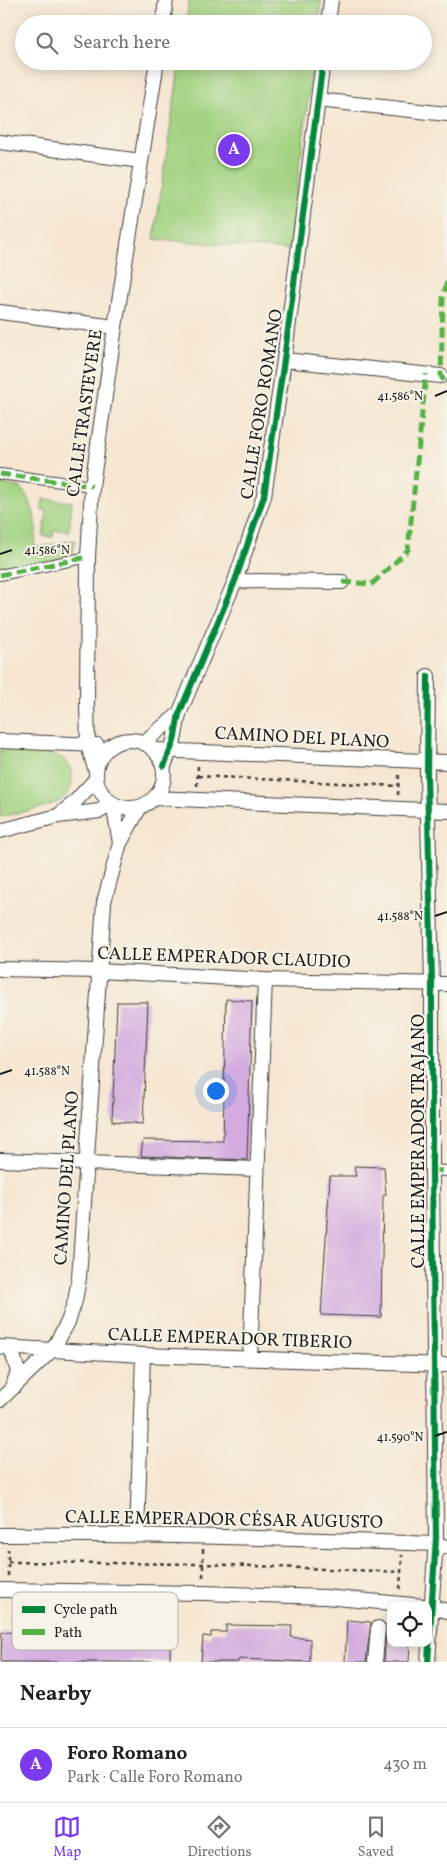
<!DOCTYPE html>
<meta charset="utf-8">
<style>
body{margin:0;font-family:Vollkorn,serif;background:#f2f2f2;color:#202124}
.controls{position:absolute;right:15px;bottom:15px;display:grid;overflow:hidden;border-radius:10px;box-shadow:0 2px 12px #0003}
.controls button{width:45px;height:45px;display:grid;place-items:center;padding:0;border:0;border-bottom:1px solid #e0e0e0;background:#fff;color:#202124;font:25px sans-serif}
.you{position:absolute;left:215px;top:1090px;width:18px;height:18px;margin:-12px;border:4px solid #fff;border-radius:50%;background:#1a73e8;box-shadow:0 0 0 8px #1a73e833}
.badge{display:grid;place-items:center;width:32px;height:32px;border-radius:50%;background:#7c3aed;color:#fff;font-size:16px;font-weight:700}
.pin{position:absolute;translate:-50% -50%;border:2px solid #fff;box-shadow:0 1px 5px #0006}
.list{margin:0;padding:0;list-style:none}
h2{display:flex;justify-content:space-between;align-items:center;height:65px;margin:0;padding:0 20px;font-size:21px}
h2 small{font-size:16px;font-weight:400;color:#757577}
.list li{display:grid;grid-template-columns:32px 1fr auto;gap:15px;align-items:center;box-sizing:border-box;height:75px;padding:0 20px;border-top:1px solid #e0e0e0}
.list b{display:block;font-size:19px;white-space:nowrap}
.list p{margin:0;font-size:16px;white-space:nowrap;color:#757577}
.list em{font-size:16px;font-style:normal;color:#757577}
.icon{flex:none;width:28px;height:28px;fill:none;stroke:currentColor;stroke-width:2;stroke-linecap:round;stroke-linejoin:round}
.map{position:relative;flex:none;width:447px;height:1662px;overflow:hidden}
.search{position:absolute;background:#fff;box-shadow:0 2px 12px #0003;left:15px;right:15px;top:15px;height:55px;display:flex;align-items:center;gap:12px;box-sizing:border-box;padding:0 18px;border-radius:28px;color:#757577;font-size:19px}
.sheet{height:140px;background:#fff}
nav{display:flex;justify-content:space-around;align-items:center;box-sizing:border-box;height:70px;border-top:1px solid #e0e0e0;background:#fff;font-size:14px;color:#757577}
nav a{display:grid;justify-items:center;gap:2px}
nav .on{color:#7c3aed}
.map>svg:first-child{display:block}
.green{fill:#a3d382;stroke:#60784f}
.building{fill:#d3abdf}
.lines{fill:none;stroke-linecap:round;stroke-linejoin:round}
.pedestrian-casing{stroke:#3d3a37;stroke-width:12}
.minor-casing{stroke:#3d3a37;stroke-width:16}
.path{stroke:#3d3a37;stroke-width:2.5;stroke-dasharray:4 4;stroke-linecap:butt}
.pedestrian{stroke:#fff;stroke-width:10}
.minor{stroke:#fff;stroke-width:14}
.quiet{stroke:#55b145;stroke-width:5;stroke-dasharray:10 5;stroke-linecap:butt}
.cycleway-casing{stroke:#f7f3e8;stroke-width:9}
.cycleway{stroke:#00873e;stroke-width:6}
.ticks{fill:none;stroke:#1c1c1c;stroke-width:2}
.labels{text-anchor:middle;stroke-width:4;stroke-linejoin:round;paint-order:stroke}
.street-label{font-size:18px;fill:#1c1c1c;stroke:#f7f3e8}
.key{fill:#f7f3e8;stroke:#b5b2ab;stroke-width:1}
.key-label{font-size:14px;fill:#1c1c1c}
.ticks-label{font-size:12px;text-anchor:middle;fill:#1c1c1c;stroke:#f7f3e8;stroke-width:4;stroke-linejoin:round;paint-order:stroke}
</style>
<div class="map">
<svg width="447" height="1662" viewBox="0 0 447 1662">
<rect width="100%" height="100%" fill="#f7f3e8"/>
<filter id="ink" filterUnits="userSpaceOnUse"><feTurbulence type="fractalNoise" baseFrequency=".02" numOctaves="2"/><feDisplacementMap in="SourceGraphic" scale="10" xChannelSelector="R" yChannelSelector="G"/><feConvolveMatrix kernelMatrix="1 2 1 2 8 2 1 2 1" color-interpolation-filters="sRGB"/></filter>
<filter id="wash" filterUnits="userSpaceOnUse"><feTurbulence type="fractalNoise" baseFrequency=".0096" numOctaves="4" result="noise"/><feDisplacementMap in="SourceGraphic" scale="20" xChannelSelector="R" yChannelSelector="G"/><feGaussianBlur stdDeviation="1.12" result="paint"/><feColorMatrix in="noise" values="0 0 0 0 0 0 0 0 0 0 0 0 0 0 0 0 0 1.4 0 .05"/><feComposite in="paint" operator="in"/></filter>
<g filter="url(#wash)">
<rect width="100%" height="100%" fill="#f6e6d2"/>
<path class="green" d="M 189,0 L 321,0 L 318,24 L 186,24 Z
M 180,61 L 313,61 L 289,250 L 154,239 Z
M 0,484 L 20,487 L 29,499 L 34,514 L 36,529 L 35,548 L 75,540 L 73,558 L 0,572 Z
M 43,499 L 72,502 L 69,531 L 54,530 L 53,537 L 43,536 L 47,511 L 42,510 Z
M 0,750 C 22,752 74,744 72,780 C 72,787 69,794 62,799 C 51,808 15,813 0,817 Z"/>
<g id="blocks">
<path class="building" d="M 226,999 L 252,1001 L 247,1160 L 141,1156 L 143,1140 L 223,1141 Z
M 117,1002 L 148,1002 L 143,1124 L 112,1121 Z
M 354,1166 L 384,1167 L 386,1195 L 383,1196 L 381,1317 L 321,1315 L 330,1176 L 356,1176 Z
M 347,1620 L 371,1622 L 366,1662 L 345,1662 Z
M 226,1625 L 292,1626 L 291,1637 L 310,1639 L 310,1662 L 239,1659 L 238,1662 L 201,1662 L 203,1636 L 211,1637 L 211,1632 L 226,1632 Z
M 2,1632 L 170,1636 L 170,1662 L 1,1662 Z
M 386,1634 L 391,1634 L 391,1643 L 410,1643 L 409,1662 L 384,1662 Z"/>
</g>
</g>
<g filter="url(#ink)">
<use href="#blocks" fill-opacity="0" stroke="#3d3a37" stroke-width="1"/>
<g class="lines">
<defs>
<path id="pedestrian" d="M 0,474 L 92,486
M 0,575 L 88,557
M 432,1170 L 447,1171"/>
<path id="minor" d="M 163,24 L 166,0
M 328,24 L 331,0
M 318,100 L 447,114
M 0,142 L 141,161
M 0,312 L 115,327
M 284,360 L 441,376
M 235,581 L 342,582
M96 774a34 34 0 1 1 68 0a34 34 0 1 1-68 0Z
M 0,741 L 97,745
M 143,743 L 179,714
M 155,750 L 447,762
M 164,766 L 174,741 L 179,714 L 235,581 L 264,496 L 284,360 L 323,61
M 96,772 L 88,745 L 87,703 L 88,557 L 92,486 L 115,327 L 157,61
M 155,798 L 447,811
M 113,804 L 120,843
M 58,816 L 74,803 L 96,779
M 0,831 L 58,816 L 100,811 L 111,803
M 0,969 L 99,971 L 265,980 L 447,984
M 0,1160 L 257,1169
M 0,1347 L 143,1355 L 447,1365
M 11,1348 L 18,1372 L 12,1387
M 250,1358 L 265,980
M 0,1400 L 53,1349 L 68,1322 L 75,1301 L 79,1278 L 104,902 L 120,843 L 140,807
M 137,1534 L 143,1355
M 0,1535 C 146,1534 291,1538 436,1544 L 447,1547
M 0,1590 L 203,1593 L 325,1597 L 424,1606
M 428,1606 L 447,1611
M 375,1662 L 378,1628
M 428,1662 L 436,1538 L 432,1170 L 432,983 L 427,775 L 428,676"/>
</defs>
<use href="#pedestrian" class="pedestrian-casing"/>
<use href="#minor" class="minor-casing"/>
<path class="path" d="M 198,776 L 399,786
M 197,786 L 198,766
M 398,795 L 399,773
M 203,1549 L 203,1579
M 8,1562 L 203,1564 L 401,1572
M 8,1576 L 8,1549
M 400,1589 L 402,1555"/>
<use href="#pedestrian" class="pedestrian"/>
<use href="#minor" class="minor"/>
<path class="quiet" d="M 447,282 L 443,298 L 441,376 L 447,385
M 0,474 L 92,486
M 0,575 L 88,557
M 342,582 L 372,584 L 408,550 L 426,374
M 432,1170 L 447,1171"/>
<defs>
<path id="cycleway" d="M 164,766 L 174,741 L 179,714 L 235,581 L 264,496 L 284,360 L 323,61
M 428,1662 L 436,1538 L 432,1170 L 432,983 L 427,775 L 428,676"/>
</defs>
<use href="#cycleway" class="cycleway-casing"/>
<use href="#cycleway" class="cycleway"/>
</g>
</g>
<path class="ticks" d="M 435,396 L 447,391M 0,554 L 12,550M 435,916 L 447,912M 0,1074 L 12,1070M 435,1436 L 447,1432"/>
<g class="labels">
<g class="street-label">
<text transform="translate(261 404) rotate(-81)" y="6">CALLE FORO ROMANO</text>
<text transform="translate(84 413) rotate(-82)" y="6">CALLE TRASTEVERE</text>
<text transform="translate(302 737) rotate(3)" y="6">CAMINO DEL PLANO</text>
<text transform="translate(224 957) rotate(2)" y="6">CALLE EMPERADOR CLAUDIO</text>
<text transform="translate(418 1141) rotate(-90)" y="6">CALLE EMPERADOR TRAJANO</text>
<text transform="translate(66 1178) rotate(-86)" y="6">CAMINO DEL PLANO</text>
<text transform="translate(230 1338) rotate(2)" y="6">CALLE EMPERADOR TIBERIO</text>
<text transform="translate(224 1519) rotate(1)" y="6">CALLE EMPERADOR CÉSAR AUGUSTO</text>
</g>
</g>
<rect x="12" y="1592" width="166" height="58" rx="8" class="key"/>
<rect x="22" y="1606" width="23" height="7" fill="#00873e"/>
<rect x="22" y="1629" width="23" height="6" fill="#55b145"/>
<g class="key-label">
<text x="54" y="1614">Cycle path</text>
<text x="54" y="1637">Path</text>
</g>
<g class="ticks-label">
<text x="400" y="400">41.586°N</text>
<text x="47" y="554">41.586°N</text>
<text x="400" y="920">41.588°N</text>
<text x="47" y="1075">41.588°N</text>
<text x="400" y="1441">41.590°N</text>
</g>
</svg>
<div class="controls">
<button><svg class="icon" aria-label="locate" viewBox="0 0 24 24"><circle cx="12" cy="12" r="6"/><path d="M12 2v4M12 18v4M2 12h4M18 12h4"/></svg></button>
</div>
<div class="you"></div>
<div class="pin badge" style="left:234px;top:150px">A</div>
<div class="search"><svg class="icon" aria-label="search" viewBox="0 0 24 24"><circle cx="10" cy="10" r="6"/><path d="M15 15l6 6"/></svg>Search here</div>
</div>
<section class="sheet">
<h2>Nearby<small></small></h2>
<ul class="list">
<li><span class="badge">A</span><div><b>Foro Romano</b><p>Park · Calle Foro Romano</p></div><em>430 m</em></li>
</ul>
</section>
<nav>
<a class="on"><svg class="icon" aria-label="map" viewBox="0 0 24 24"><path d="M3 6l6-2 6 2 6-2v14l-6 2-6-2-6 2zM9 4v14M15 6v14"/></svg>Map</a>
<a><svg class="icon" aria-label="directions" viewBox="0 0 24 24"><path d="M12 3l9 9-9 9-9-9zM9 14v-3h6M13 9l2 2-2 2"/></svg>Directions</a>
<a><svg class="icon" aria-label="saved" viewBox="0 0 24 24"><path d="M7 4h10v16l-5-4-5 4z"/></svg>Saved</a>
</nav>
